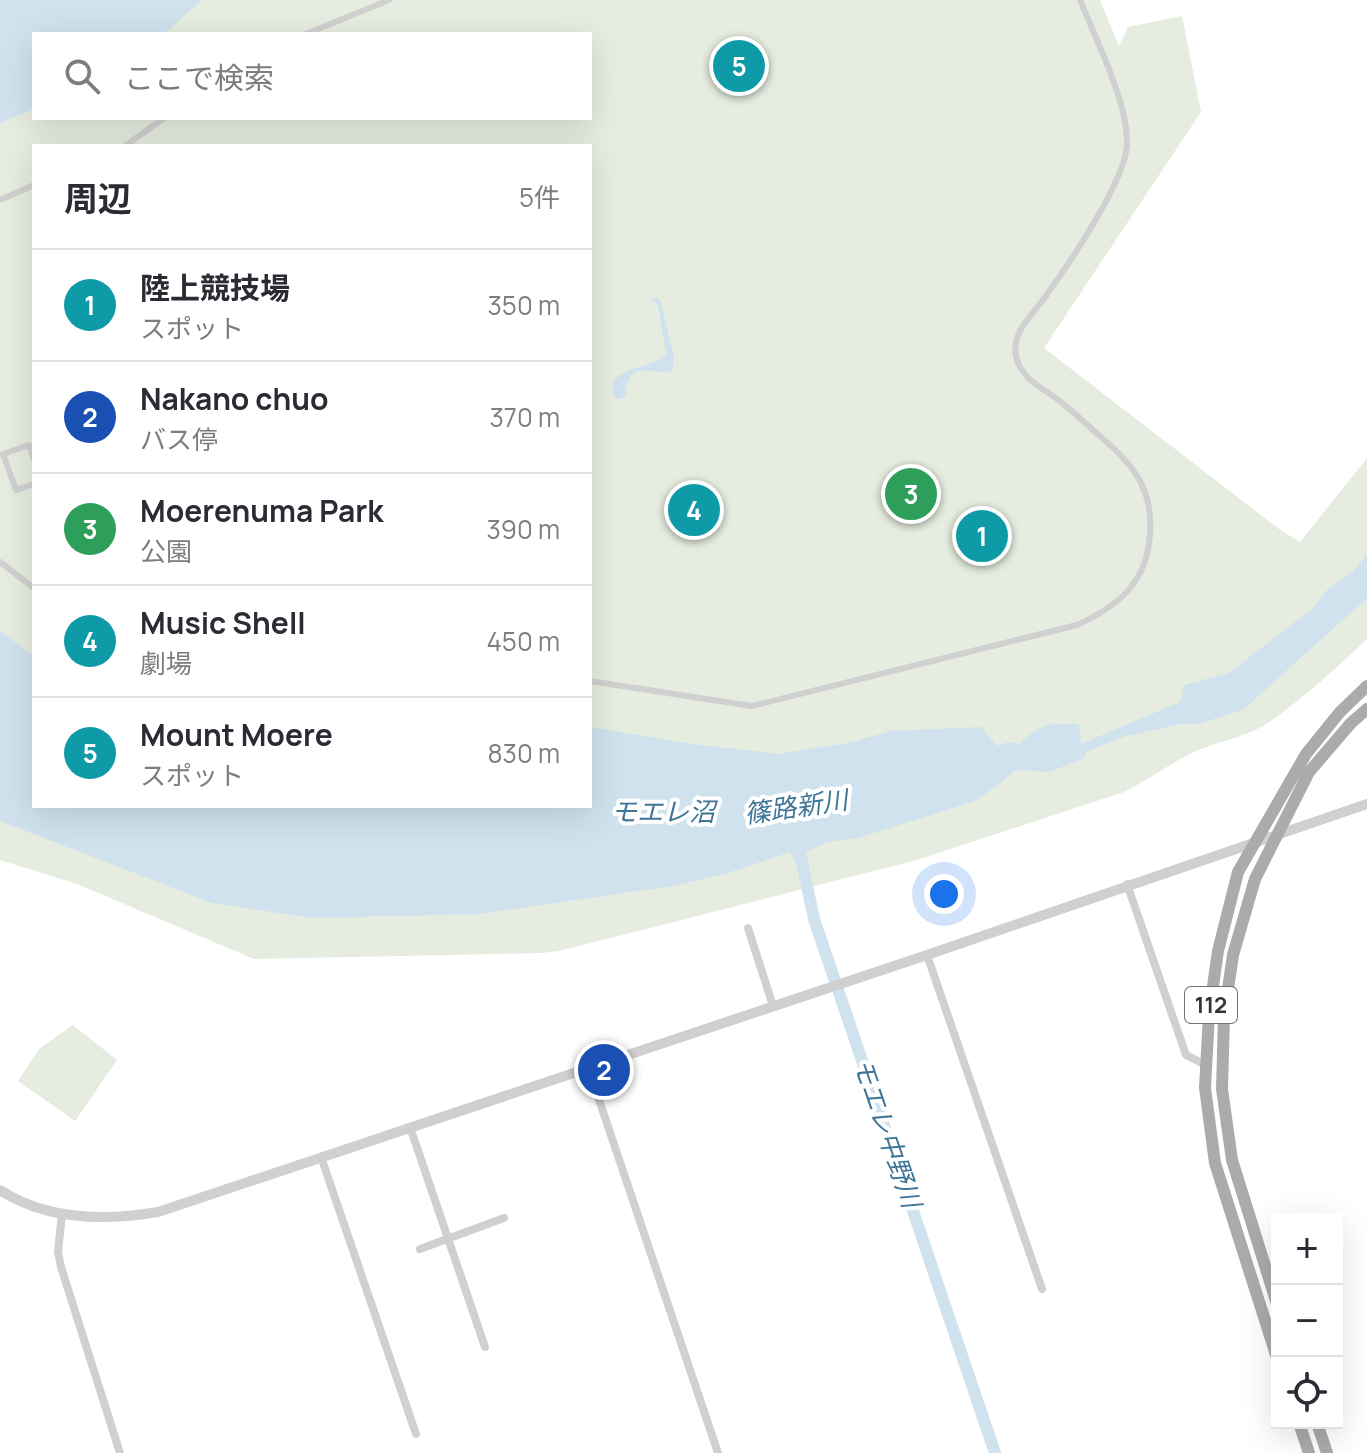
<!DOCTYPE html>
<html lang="ja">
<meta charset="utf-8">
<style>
body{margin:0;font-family:Manrope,"Noto Sans JP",sans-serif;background:#f7f7f7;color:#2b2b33}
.controls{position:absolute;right:24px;bottom:24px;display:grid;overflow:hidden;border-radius:0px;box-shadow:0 8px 32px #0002}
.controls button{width:72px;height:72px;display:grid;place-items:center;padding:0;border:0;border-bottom:2px solid #e1e1e2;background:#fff;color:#2b2b33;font:40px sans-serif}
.you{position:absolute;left:944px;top:894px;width:28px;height:28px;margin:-20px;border:6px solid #fff;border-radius:50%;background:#1a73e8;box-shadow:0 0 0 12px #1a73e833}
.badge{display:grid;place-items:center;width:52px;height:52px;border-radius:50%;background:#db2777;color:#fff;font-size:26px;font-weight:700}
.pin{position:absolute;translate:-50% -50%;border:4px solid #fff;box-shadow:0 2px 8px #0006}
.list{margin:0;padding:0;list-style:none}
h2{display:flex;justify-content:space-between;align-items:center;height:104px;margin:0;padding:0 32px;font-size:34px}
h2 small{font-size:26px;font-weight:400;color:#7c7c81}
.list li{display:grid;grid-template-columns:52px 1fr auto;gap:24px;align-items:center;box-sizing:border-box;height:112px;padding:0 32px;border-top:2px solid #e1e1e2}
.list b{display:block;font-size:30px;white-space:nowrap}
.list p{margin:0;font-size:26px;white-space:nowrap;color:#7c7c81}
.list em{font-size:26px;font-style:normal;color:#7c7c81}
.icon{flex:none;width:44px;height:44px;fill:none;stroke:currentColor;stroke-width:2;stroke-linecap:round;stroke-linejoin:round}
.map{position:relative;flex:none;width:1367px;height:1453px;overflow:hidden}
.search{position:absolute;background:#fff;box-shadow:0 8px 32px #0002;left:32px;top:32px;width:560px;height:88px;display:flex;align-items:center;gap:20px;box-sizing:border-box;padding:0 28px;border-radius:0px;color:#7c7c81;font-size:30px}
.panel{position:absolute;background:#fff;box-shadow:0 8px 32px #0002;left:32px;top:144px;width:560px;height:664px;border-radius:0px}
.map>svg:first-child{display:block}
.green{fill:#e6ecdf;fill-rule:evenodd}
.water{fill:#cfe2ee}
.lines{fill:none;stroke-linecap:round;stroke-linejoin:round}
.river{stroke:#cfe2ee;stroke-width:12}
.pedestrian{stroke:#d0d0d0;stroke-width:6}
.minor{stroke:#d0d0d0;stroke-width:8}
.tertiary{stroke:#d0d0d0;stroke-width:10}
.primary{stroke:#ababab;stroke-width:12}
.labels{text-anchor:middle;stroke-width:8;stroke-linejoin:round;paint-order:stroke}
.shield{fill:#fff;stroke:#707070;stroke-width:2}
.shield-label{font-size:22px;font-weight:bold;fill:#333}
.water-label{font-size:26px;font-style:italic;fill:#3f7597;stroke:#fff}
</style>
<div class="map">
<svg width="1367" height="1453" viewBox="0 0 1367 1453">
<rect width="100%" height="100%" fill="#fff"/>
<path class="green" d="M 0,0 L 1100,0 L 1119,46 L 1128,27 L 1182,16 L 1201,112 L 1044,348 L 1279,529 L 1300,542 L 1367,458 L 1367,639 C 1335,669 1300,702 1263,726 C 1242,738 1216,742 1194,752 C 1171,763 1148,780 1124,792 L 917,860 L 559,951 L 542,953 L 254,959 L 77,884 L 0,860 ZM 34,34 L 590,34 L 590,118 L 34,118 ZM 34,146 L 590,146 L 590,806 L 34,806 Z
M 73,1025 L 117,1060 L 75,1121 L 18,1081 L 39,1049 Z"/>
<path class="water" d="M 0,0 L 202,0 L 164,34 L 34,34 L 34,109 L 0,123 Z
M 657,297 L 661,302 L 674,358 L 672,371 L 669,373 C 643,371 627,363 626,396 L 620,399 L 615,398 C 601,365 655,370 666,354 L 658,305 L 651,298 Z
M 1367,555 L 1367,598 L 1243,710 L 1198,724 L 1182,724 L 1126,736 L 1086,752 L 1084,758 L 1050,772 L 1015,770 L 997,786 L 975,801 L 858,838 L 827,842 L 806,852 L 808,862 L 795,863 L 790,852 L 728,873 L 673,886 L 479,914 L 311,918 L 212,903 L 0,821 L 0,631 L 34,656 L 34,806 L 590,806 L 590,727 L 692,744 L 778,754 L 848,743 L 892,731 L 981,727 L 997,746 L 1009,742 L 1020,744 C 1039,724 1052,722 1079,724 L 1081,744 L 1180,702 L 1184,685 L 1229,673 L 1312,609 L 1329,588 L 1350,574 Z"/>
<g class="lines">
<path class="river" d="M 799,848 L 814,919 L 995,1453"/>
<path class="pedestrian" d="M 306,34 L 389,0
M 125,146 L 164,118
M 0,200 L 34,185
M 34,460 L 29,445 L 3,454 L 16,490 L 34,484
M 0,562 L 34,588
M 590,681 L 752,706 L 1077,625 C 1114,608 1144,586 1149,543 C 1157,489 1132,463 1093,430 C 1081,419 1069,408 1056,398 C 1040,387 1020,377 1016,356 C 1011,330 1035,313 1048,293 C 1070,262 1126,180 1127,144 C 1128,102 1096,40 1080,0"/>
<path class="minor" d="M 1127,884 L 1186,1055 L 1206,1065
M 748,928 L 773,1006
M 927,955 L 1042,1289
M 588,1067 L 718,1453
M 410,1127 L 485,1347
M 321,1157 L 416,1434
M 62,1214 L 58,1252 L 61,1267 L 120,1453
M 420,1249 L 504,1218"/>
<path class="tertiary" d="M 0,1190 C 46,1220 105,1221 158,1212 L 927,955 L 1367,804"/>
<path class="primary" d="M 1277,1304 L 1232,1160 L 1222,1089 L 1224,1016 L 1233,955 L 1255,879 L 1309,772 L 1351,723 L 1367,709
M 1277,1358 L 1215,1163 L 1205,1088 L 1209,1014 L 1218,951 L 1238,872 L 1306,754 L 1340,712 L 1367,686
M 1299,1423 L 1309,1453
M 1317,1423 L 1327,1453"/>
</g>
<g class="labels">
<rect class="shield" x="1185" y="987" width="52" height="36" rx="6"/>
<g class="shield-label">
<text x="1211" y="1013">112</text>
</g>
<g class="water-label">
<text transform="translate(796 807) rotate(-8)" y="9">篠路新川</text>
<text x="663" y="821">モエレ沼</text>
<text transform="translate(887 1133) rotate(71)" y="9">モエレ中野川</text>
</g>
</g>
</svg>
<div class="controls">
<button>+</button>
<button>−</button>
<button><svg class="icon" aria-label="locate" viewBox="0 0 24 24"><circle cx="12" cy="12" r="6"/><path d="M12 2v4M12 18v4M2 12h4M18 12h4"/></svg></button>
</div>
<div class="you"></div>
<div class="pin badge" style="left:982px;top:536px;background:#0f9aa8">1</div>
<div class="pin badge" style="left:604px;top:1070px;background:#1a4fb4">2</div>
<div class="pin badge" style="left:911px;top:494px;background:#2e9e5b">3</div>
<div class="pin badge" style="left:694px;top:510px;background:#0f9aa8">4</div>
<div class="pin badge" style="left:739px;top:66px;background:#0f9aa8">5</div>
<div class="search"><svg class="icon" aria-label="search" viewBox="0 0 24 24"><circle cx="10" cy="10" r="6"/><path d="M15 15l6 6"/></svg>ここで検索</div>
<section class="panel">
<h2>周辺<small>5件</small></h2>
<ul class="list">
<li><span class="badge" style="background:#0f9aa8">1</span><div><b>陸上競技場</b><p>スポット</p></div><em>350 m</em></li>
<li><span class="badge" style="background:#1a4fb4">2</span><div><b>Nakano chuo</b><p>バス停</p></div><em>370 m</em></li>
<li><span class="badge" style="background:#2e9e5b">3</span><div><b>Moerenuma Park</b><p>公園</p></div><em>390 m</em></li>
<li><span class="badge" style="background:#0f9aa8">4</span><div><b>Music Shell</b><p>劇場</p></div><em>450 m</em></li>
<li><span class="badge" style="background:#0f9aa8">5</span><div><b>Mount Moere</b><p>スポット</p></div><em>830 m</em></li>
</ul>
</section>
</div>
